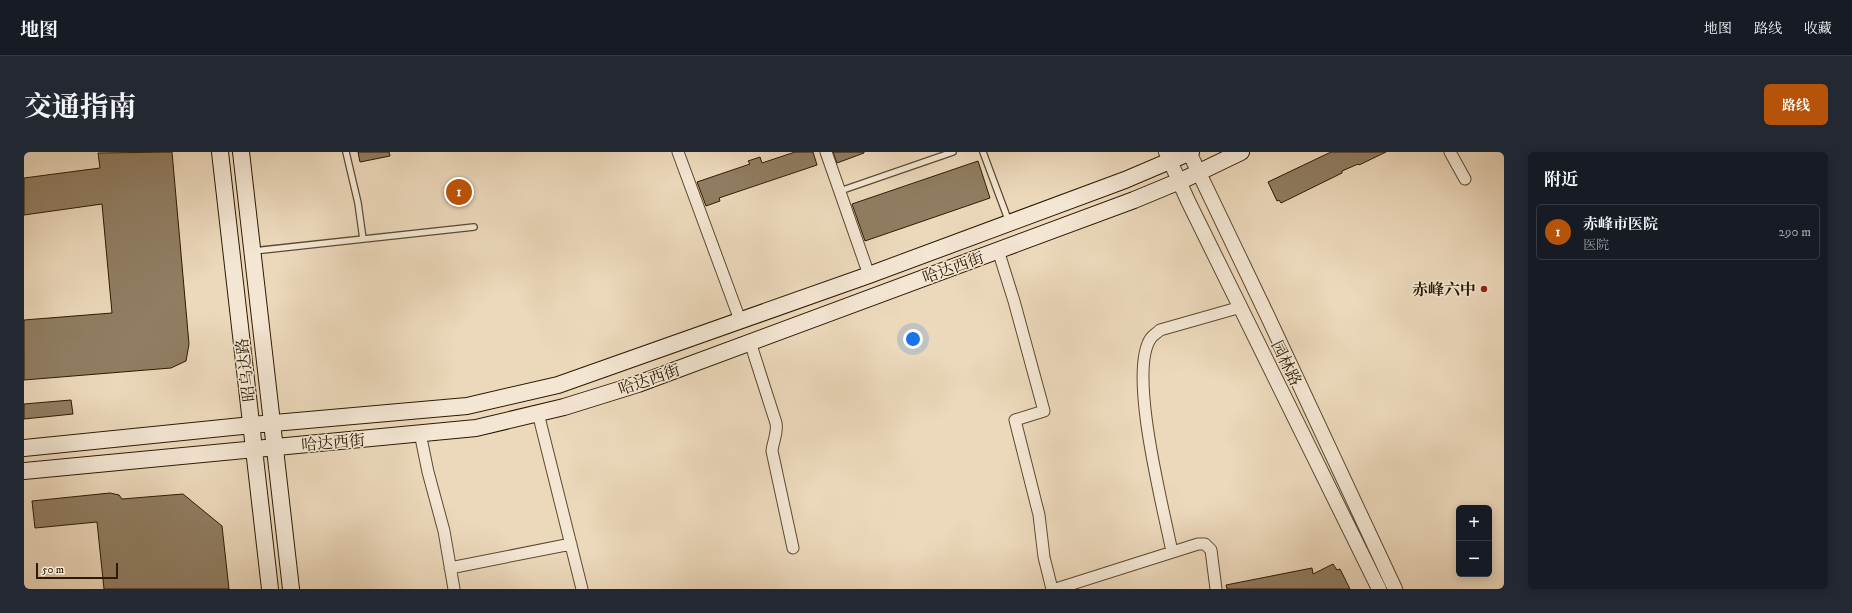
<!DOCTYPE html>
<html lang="zh">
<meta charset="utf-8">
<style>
body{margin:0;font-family:"IM FELL DW Pica","Noto Serif SC",serif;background:#242831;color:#f1f3f6}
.controls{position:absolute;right:12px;bottom:12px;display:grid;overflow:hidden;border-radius:6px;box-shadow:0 2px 10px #0003}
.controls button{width:36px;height:36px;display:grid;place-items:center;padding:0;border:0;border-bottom:1px solid #363941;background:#171b24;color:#f1f3f6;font:20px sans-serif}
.scale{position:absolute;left:12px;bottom:10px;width:82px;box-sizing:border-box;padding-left:4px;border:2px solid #2c1b02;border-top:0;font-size:11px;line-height:14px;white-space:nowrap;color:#2c1b02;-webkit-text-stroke:3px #f3e6d3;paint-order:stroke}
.you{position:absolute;left:889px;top:187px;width:14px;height:14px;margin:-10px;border:3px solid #fff;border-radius:50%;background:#1a73e8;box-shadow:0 0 0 6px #1a73e833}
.badge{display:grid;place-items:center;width:26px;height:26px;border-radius:50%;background:#b45309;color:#fff;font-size:13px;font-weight:700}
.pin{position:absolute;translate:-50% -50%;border:2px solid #fff;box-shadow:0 1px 4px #0006}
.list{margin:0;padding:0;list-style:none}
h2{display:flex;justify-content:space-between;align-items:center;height:52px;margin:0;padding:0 16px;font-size:17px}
h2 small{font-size:13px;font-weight:400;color:#9ea1a6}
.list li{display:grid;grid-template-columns:26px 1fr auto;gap:12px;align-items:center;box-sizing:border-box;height:56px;margin:0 8px 8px;padding:0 8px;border:1px solid #363941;border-radius:6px}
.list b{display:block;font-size:15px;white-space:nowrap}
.list p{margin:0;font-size:13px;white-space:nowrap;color:#9ea1a6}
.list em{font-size:13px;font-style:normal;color:#9ea1a6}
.map{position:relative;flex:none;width:1480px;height:437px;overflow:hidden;border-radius:6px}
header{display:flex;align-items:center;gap:24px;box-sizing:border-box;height:56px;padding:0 20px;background:#171b24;border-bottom:1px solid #363941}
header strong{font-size:19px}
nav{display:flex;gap:22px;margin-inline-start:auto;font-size:14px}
.intro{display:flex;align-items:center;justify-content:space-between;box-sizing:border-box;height:96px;padding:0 24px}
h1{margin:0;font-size:28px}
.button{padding:10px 18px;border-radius:6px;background:#b45309;color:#fff;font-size:14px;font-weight:700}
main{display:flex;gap:24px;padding:0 24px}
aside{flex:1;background:#171b24;border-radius:6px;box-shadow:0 2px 10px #0003}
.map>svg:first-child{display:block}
.building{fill:#907d62;stroke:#2c1b02}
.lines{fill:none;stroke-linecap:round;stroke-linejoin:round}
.service-casing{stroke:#5c4a30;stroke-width:8}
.minor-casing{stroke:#5c4a30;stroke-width:13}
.tertiary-casing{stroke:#5c4a30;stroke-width:16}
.secondary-casing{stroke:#2c1b02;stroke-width:18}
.service{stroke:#f3e6d3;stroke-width:5.5}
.minor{stroke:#f3e6d3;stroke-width:11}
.tertiary{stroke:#f3e6d3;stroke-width:14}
.secondary{stroke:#f3e6d3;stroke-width:16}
.poi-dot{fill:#8f2418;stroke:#f3e6d3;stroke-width:1.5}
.labels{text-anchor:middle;stroke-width:3;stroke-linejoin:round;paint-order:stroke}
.street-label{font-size:16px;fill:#2c1b02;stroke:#f3e6d3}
.poi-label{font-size:16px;font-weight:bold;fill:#2c1b02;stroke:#f3e6d3;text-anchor:end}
</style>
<header>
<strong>地图</strong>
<nav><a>地图</a><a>路线</a><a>收藏</a></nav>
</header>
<div class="intro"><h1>交通指南</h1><a class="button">路线</a></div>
<main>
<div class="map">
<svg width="1480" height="437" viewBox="0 0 1480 437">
<rect width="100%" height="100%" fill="#ecd8bb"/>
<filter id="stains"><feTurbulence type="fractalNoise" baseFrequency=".005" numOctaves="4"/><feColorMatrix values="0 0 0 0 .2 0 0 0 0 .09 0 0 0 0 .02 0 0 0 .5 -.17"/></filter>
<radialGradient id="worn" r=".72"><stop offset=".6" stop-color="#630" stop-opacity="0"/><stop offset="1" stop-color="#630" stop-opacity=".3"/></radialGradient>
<path class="building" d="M 148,0 L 165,192 L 162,209 L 147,216 L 0,228 L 0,168 L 88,161 L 78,52 L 0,63 L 0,26 L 76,16 L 74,1 Z
M 334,0 L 365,0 L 366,4 L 336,10 Z
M 771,0 L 789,0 L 793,13 L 695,46 L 696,49 L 682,54 L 673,30 L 726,12 L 724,9 L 736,5 L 738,11 Z
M 809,0 L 840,0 L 840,1 L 813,11 Z
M 1307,0 L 1362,0 L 1335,13 L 1334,12 L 1318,19 L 1318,21 L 1257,51 L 1255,48 L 1253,49 L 1244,30 Z
M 954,9 L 966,46 L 841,89 L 828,52 Z
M 47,248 L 49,262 L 0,267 L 0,252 Z
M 86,341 L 95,343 L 98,347 L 159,342 L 198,374 L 205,437 L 80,437 L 73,370 L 11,376 L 8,349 Z
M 1309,412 L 1313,418 L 1316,417 L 1326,437 L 1203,437 L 1202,433 L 1288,416 L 1289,422 Z"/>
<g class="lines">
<defs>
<path id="service" d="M 322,0 L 334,51 L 339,87
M 959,0 L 985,70
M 816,39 L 929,0
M 229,99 L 450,75"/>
<path id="minor" d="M 654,0 L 716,168
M 802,0 L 845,123
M 1426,0 L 1441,27
M 974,98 L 990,149 L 1020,259 L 991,268 L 1015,363 L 1020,405 L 1028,437
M 726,190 L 752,271 C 754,281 749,289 748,299 L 769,396
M 514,261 L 558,437
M 396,281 L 404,320 L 420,379 L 430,437
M 1148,400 C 1140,358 1103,219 1127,186 C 1129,183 1133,181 1136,178 L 1217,155
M 426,416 L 547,392
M 1032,437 L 1174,392 L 1181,392 L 1187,398 L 1192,437"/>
<path id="tertiary" d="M 1142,0 L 1164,49 L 1355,437
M 1165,0 L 1244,165 L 1371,437"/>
<path id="secondary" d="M 196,0 L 246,437
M 217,0 L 267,437
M 0,296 L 228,273 L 443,254 L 534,233 L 845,123 L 1101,28 L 1167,0
M 0,319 L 452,276 L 540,255 L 614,232 L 1110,48 L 1163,26 L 1217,0"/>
</defs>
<use href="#service" class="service-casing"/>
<use href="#minor" class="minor-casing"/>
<use href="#tertiary" class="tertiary-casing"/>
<use href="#secondary" class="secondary-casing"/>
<use href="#service" class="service"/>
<use href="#minor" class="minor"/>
<use href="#tertiary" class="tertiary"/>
<use href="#secondary" class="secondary"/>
</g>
<circle class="poi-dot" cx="1460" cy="137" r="4"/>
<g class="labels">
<g class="street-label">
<text transform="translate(929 115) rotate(-20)" y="6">哈达西街</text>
<text transform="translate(1263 211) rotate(64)" y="6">园林路</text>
<text transform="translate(221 218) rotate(-97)" y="6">昭乌达路</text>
<text transform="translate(625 227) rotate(-19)" y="6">哈达西街</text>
<text transform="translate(309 290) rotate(-5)" y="6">哈达西街</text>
</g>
<g class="poi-label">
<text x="1452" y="143">赤峰六中</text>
</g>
</g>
<rect width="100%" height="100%" filter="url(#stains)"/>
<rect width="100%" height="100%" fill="url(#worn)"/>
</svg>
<div class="controls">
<button>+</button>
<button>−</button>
</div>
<div class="scale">50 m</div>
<div class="you"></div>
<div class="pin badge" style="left:435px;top:40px">1</div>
</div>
<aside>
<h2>附近<small></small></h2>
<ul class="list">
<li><span class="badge">1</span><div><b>赤峰市医院</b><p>医院</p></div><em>290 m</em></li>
</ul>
</aside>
</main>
